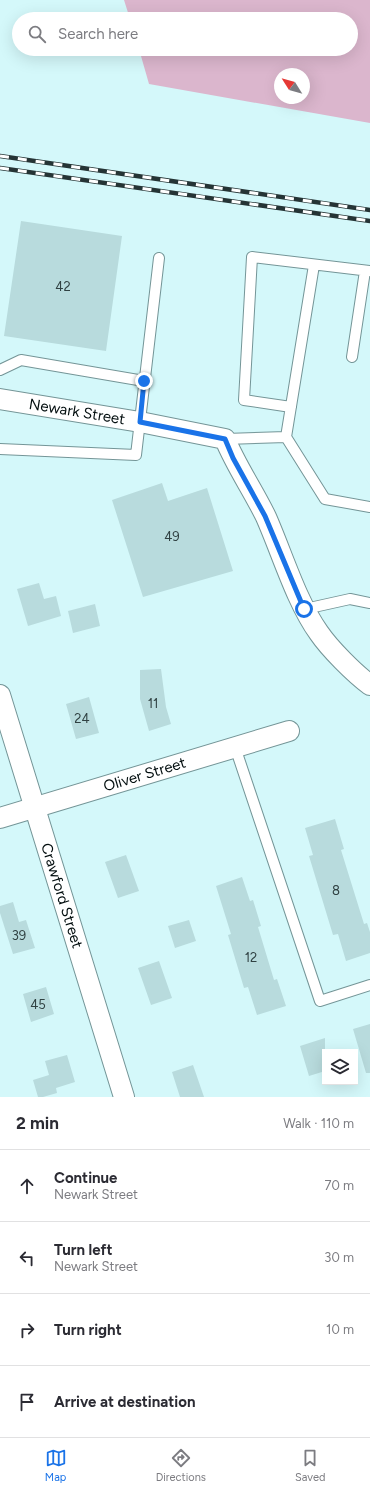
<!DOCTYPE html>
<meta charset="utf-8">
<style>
body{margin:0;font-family:Figtree,sans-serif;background:#f7f7f7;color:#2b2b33}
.controls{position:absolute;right:12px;bottom:12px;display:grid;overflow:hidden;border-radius:0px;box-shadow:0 4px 16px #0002}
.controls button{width:36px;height:36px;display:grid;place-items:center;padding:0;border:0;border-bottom:1px solid #e1e1e2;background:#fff;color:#2b2b33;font:20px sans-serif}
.compass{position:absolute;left:274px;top:68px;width:36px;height:36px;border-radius:50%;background:#fff;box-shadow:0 4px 16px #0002;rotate:307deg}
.stop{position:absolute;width:12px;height:12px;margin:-9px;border:3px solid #1a73e8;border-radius:50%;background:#fff}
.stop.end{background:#1a73e8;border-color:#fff;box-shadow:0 1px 4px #0008}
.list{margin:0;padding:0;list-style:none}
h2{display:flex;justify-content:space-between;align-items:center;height:52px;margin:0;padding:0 16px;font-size:17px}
h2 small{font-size:13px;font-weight:400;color:#7c7c81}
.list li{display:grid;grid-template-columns:26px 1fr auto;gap:12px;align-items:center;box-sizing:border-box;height:72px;padding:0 16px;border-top:1px solid #e1e1e2}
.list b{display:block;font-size:15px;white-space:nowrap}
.list p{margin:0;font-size:13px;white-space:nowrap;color:#7c7c81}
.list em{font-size:13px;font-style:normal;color:#7c7c81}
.icon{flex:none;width:22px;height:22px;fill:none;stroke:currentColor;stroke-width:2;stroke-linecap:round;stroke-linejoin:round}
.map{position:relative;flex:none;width:370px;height:1097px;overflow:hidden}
.search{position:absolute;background:#fff;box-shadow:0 4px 16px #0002;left:12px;right:12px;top:12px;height:44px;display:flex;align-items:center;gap:10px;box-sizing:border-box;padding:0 14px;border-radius:22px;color:#7c7c81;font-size:15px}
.sheet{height:340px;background:#fff}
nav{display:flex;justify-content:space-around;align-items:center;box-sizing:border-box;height:56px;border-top:1px solid #e1e1e2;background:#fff;font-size:11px;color:#7c7c81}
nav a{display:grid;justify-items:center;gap:2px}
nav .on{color:#1a73e8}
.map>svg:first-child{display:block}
.green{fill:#dbb6cd;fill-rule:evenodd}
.building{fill:#b8dbdd}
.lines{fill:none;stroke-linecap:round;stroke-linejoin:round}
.service-casing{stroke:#749597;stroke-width:12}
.minor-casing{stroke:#749597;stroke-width:22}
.service{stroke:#fff;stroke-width:10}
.minor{stroke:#fff;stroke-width:20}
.rail-casing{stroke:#253435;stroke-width:4.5}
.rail{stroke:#fff;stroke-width:3;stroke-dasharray:9;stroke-linecap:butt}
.route{stroke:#1a73e8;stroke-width:5}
.labels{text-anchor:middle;stroke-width:3.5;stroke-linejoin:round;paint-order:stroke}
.number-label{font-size:13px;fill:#304142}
.street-label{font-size:15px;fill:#030e0f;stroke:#fff}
</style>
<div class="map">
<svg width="370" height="1097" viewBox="0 0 370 1097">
<rect width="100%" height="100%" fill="#d4f8fa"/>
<path class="green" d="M 124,0 L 370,0 L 370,123 L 149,84 L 139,49 L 351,49 L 351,19 L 130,19 ZM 280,74 L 304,74 L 304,98 L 280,98 Z"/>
<path class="building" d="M 21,221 L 122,236 L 106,351 L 4,336 Z
M 162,483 L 168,501 L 207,488 L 233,571 L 143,597 L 112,500 Z
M 39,583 L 44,599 L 56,596 L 61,616 L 28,626 L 17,589 Z
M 95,604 L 100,626 L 73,633 L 68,611 Z
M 161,669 L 166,707 L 171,724 L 149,731 L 140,699 L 140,670 Z
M 89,697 L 99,733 L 76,739 L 66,704 Z
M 335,819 L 344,849 L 341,850 L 364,924 L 367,923 L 370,932 L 370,953 L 346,961 L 338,934 L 333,935 L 309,856 L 313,855 L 305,828 Z
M 126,855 L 139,891 L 118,898 L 105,862 Z
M 242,877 L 250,901 L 253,900 L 261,926 L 258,927 L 274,980 L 277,979 L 286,1006 L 257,1015 L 248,987 L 244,988 L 228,935 L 231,934 L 216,886 Z
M 13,902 L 19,922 L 26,920 L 35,948 L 13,954 L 0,913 L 0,906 Z
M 189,920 L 196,941 L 175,948 L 168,926 Z
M 159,961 L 172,998 L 151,1005 L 138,968 Z
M 46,987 L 54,1014 L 31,1022 L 23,994 Z
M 370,1024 L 370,1073 L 366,1073 L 353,1029 Z
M 325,1038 L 325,1071 L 309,1076 L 300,1046 Z
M 67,1055 L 75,1082 L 56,1088 L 57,1093 L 43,1097 L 38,1097 L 33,1080 L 49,1075 L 45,1061 Z
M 193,1065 L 204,1097 L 180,1097 L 172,1072 Z"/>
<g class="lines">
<defs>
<path id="service" d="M 352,357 L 365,271
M 0,370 L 21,360 L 144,381
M 291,407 L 244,400 L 252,257 L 370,271
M 286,437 L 314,265
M 225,439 L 286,437 L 325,499 L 370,507
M 0,449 L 136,455 L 159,258
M 305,609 L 350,599 L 370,603
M 235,747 L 320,1001 L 370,985"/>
<g id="minor">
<path id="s1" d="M 0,399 L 140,422 L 225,439 C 236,466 253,490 266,517 C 282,553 296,601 319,633 C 330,649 354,673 370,685"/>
<path id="s2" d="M 0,695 L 124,1097"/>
<path id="s3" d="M 0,818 L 289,731"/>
</g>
</defs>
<use href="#service" class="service-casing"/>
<use href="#minor" class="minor-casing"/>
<use href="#service" class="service"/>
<use href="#minor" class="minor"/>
<defs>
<path id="rail" d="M 0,156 L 370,210
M 0,168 L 370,221"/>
</defs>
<use href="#rail" class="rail-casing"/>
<use href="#rail" class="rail"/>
</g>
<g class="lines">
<path class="route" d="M 144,381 L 140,422 L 225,439 L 233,458 L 265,516 L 304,609"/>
</g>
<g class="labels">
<g class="number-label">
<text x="63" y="291">42</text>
<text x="172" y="541">49</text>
<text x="153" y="708">11</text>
<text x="82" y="723">24</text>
<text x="336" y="895">8</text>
<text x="19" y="940">39</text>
<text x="251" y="962">12</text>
<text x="38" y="1009">45</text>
</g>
<g class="street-label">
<text dy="5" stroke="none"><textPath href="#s1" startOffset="78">Newark Street</textPath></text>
<text dy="5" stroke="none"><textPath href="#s3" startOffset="151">Oliver Street</textPath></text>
<text dy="5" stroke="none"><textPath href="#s2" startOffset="210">Crawford Street</textPath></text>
</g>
</g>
</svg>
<div class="controls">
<button><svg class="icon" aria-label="layers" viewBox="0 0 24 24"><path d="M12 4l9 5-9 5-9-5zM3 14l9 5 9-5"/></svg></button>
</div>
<svg class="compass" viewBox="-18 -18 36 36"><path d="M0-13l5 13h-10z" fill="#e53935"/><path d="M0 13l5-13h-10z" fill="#7c7c81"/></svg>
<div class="stop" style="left:304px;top:609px"></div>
<div class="stop end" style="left:144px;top:381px"></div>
<div class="search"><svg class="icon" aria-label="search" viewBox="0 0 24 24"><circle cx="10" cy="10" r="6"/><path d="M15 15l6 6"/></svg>Search here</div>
</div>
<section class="sheet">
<h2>2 min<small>Walk · 110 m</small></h2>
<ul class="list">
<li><svg class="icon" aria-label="ahead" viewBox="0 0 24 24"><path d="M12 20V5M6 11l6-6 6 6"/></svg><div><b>Continue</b><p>Newark Street</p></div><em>70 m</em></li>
<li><svg class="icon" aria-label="left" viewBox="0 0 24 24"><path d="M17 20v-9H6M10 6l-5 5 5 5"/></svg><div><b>Turn left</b><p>Newark Street</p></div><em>30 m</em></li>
<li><svg class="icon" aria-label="right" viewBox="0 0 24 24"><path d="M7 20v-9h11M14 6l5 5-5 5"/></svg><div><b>Turn right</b></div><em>10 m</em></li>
<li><svg class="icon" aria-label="arrive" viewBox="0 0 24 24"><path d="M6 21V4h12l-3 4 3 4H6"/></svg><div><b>Arrive at destination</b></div></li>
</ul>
</section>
<nav>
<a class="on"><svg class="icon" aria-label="map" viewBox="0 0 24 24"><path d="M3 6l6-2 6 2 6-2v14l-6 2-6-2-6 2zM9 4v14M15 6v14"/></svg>Map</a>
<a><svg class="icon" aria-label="directions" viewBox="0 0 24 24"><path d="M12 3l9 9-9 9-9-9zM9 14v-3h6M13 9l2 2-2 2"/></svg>Directions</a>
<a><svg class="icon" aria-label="saved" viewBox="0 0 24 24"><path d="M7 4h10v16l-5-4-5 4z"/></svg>Saved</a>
</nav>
